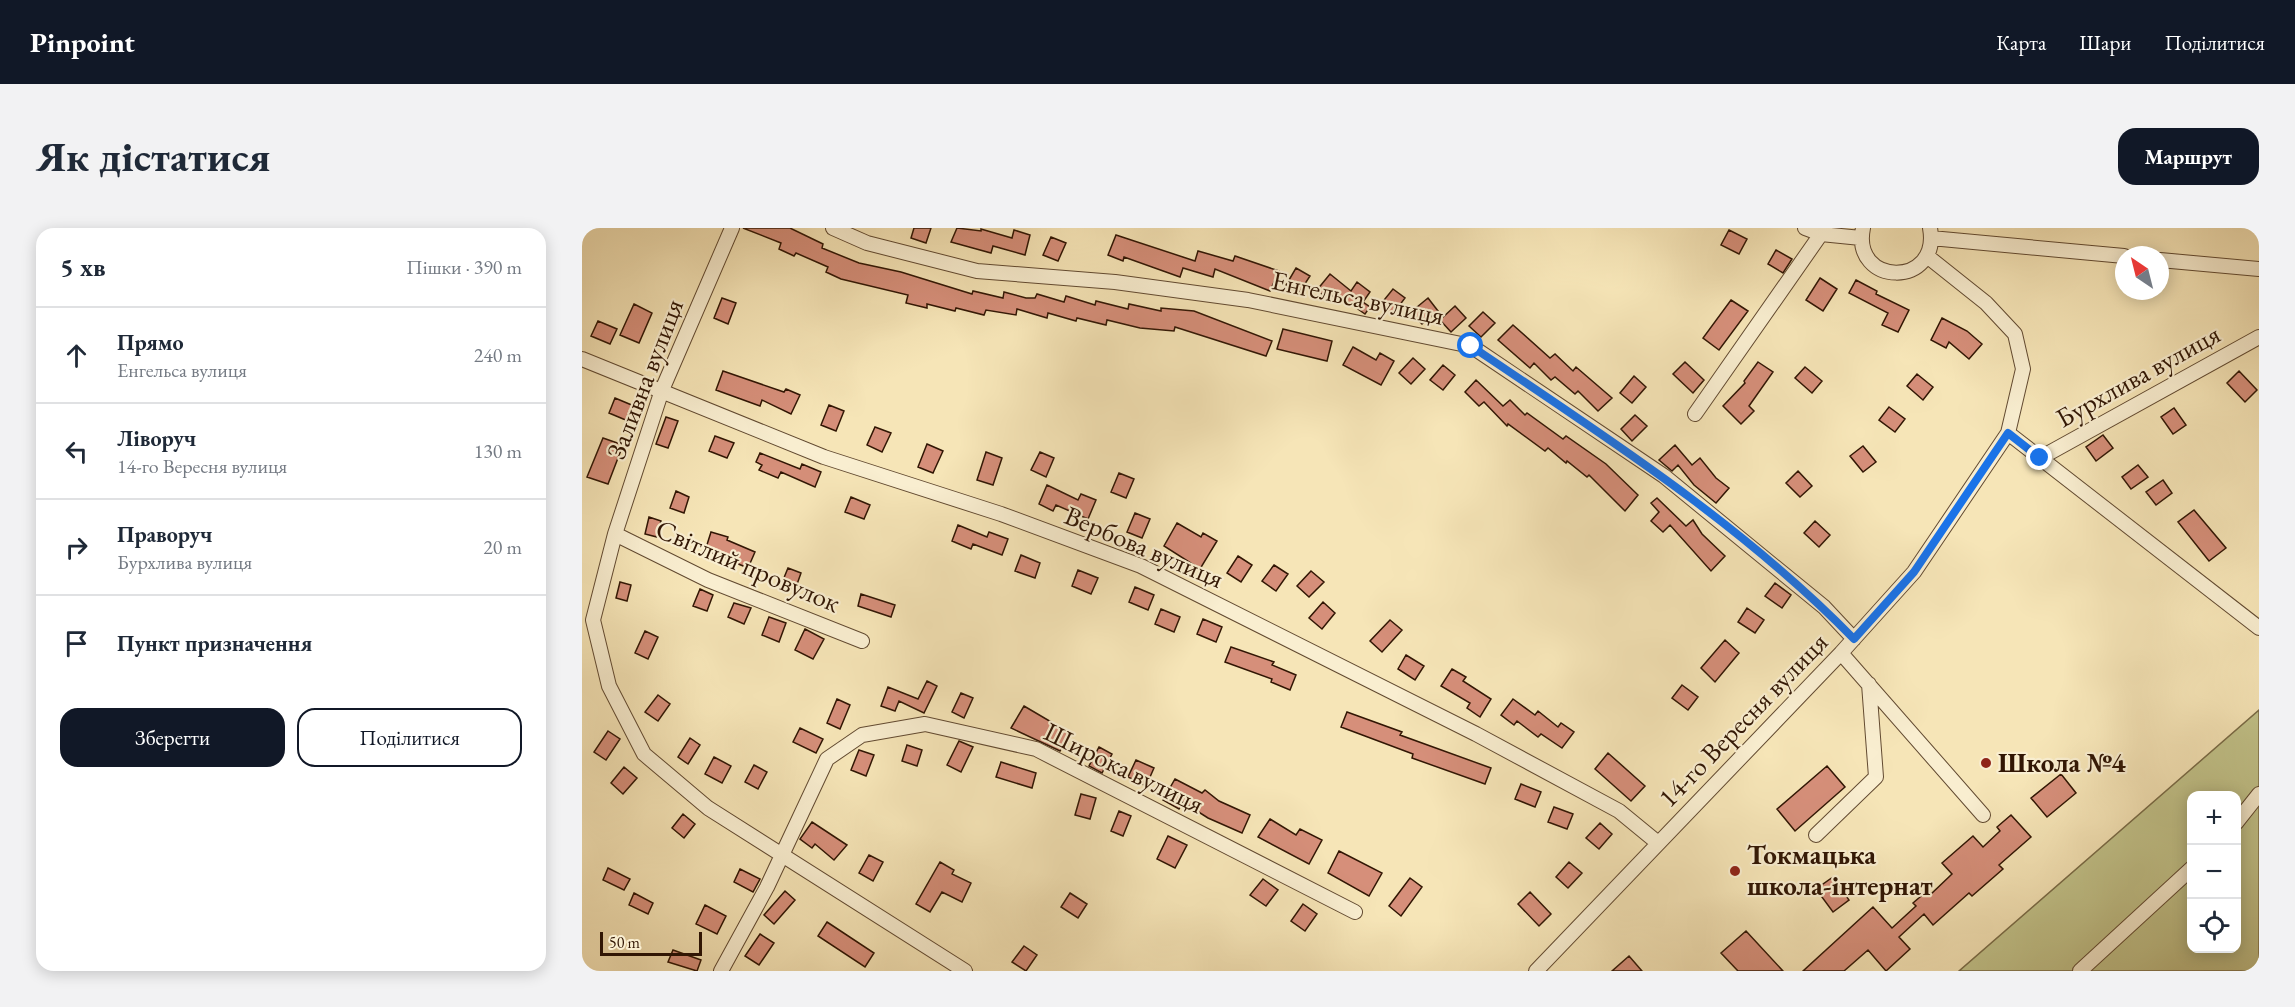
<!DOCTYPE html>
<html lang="uk">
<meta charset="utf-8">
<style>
body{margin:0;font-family:"EB Garamond",serif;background:#f2f2f3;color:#1f2937}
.controls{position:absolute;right:18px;bottom:18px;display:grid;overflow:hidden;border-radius:12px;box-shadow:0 3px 15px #0003}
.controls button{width:54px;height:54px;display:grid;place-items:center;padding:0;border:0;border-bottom:2px solid #e0e1e3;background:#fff;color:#1f2937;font:30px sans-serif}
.compass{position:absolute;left:1533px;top:18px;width:54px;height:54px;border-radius:50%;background:#fff;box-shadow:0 3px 15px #0003;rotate:325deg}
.scale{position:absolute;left:18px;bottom:15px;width:102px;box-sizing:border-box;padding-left:6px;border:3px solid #311604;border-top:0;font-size:16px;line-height:21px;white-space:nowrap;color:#311604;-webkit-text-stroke:4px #f9eed0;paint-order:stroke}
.stop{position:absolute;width:18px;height:18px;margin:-14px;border:4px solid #1a73e8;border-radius:50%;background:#fff}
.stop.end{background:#1a73e8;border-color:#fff;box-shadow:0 2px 6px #0008}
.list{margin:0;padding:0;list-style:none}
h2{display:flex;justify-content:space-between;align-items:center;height:78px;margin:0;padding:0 24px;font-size:26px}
h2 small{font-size:20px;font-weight:400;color:#747a83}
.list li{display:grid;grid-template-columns:39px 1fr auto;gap:18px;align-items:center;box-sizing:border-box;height:96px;padding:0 24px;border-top:2px solid #e0e1e3}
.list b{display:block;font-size:22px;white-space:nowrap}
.list p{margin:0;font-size:20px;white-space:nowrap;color:#747a83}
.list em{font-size:20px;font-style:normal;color:#747a83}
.actions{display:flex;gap:12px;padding:18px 24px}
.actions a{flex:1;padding:14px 0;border:2px solid #111827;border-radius:18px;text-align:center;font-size:21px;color:#111827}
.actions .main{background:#111827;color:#fff}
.icon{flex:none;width:33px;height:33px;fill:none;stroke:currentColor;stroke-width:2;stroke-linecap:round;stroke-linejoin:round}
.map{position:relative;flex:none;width:1677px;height:743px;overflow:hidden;border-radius:18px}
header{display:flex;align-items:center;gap:36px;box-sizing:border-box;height:84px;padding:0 30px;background:#111827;color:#fff}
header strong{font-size:28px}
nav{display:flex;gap:33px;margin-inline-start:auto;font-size:21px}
.intro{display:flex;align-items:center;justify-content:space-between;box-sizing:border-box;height:144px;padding:0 36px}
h1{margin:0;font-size:42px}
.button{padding:15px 27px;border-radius:18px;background:#111827;color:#fff;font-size:21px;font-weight:700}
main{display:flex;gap:36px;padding:0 36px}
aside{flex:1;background:#fff;border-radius:18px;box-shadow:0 3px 15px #0003}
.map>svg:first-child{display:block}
.green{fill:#c2c38a;stroke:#7a6c47;stroke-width:1.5;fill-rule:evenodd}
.building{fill:#d68f7a;stroke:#311604;stroke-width:1.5}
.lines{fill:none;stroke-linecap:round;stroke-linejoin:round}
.minor-casing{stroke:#624a31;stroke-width:16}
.minor{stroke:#f9eed0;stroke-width:14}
.route{stroke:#1a73e8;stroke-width:8}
.poi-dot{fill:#8f2418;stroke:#f9eed0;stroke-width:2}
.labels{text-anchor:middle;stroke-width:4.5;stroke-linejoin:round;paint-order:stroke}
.street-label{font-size:27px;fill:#311604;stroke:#f9eed0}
.poi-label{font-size:27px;font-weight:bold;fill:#311604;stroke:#f9eed0;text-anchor:start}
</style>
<header>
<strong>Pinpoint</strong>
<nav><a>Карта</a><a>Шари</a><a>Поділитися</a></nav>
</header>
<div class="intro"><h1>Як дістатися</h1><a class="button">Маршрут</a></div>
<main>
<aside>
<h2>5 хв<small>Пішки · 390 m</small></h2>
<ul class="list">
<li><svg class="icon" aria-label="ahead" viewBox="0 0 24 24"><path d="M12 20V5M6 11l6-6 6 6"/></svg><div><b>Прямо</b><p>Енгельса вулиця</p></div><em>240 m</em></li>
<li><svg class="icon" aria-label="left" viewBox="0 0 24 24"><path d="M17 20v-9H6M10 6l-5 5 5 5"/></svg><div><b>Ліворуч</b><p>14-го Вересня вулиця</p></div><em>130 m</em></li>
<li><svg class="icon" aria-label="right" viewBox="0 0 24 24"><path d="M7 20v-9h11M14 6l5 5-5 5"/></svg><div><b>Праворуч</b><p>Бурхлива вулиця</p></div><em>20 m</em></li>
<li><svg class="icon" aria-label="arrive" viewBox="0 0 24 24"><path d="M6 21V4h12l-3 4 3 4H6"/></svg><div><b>Пункт призначення</b></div></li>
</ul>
<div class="actions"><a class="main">Зберегти</a><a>Поділитися</a></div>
</aside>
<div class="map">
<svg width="1677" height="743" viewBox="0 0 1677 743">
<rect width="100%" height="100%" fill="#f6e5b7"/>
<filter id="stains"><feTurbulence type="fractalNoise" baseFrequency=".00333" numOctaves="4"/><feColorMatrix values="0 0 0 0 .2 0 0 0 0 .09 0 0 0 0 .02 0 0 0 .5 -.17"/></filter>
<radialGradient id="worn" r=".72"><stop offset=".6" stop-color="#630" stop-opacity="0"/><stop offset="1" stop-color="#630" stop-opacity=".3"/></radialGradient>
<path class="green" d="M 1677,482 L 1677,743 L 1377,743 ZM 1610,568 L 1654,568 L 1654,720 L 1610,720 Z"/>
<path class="building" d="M 161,0 L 208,0 L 241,16 L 240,20 L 277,35 L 319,44 L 390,66 L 391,63 L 421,70 L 422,64 L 444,70 L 453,70 L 455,66 L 482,74 L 484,68 L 513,77 L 514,73 L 546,81 L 547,76 L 579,83 L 579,80 L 612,83 L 690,113 L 684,128 L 593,99 L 592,103 L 558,100 L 525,92 L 524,97 L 495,90 L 494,93 L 466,85 L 465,90 L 435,81 L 434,87 L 404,82 L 402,87 L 374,80 L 373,83 L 345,76 L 345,80 L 324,75 L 326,67 L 259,51 L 244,44 L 246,39 L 214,25 L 212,28 L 197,21 L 199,15 Z
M 332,0 L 349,0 L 344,15 L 329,10 Z
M 375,0 L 399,3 L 399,1 L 430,10 L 432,2 L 448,7 L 443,27 L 411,18 L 409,25 L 369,14 Z
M 1147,2 L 1165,11 L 1157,26 L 1139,17 Z
M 534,7 L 613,33 L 616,23 L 651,33 L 653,28 L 697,43 L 688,63 L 633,41 L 631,49 L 601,40 L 598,49 L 542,29 L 541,33 L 526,27 Z
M 469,9 L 484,15 L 476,33 L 461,27 Z
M 1194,22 L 1210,31 L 1201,45 L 1186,36 Z
M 714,40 L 728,48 L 717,65 L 704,57 Z
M 748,46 L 769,63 L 775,54 L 788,64 L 781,74 L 788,79 L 783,86 L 753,65 L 747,72 L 735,62 Z
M 1238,50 L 1255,61 L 1241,83 L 1224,72 Z
M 1274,52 L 1295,63 L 1294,66 L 1327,82 L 1316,104 L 1300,97 L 1306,85 L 1267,65 Z
M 811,61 L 823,70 L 811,86 L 798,77 Z
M 140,70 L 154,75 L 146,96 L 132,90 Z
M 846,70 L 856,83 L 840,96 L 829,84 Z
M 1149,72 L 1166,83 L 1137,122 L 1121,110 Z
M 52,76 L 70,85 L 57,115 L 38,107 Z
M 873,78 L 884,90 L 869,104 L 858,92 Z
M 901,84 L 913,95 L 899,109 L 887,98 Z
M 1360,90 L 1385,103 L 1400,116 L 1387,131 L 1367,114 L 1364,120 L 1349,112 Z
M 16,93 L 35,101 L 28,116 L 9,108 Z
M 931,97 L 968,130 L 973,126 L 991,143 L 994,139 L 1030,170 L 1016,183 L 996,163 L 993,166 L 973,149 L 969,152 L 952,135 L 948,140 L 916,112 Z
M 701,101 L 750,113 L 745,133 L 695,121 Z
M 771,119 L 794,132 L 798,125 L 812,133 L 799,157 L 761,137 Z
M 831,130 L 843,141 L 829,156 L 817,145 Z
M 1103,134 L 1122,152 L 1111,165 L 1091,146 Z
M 1176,134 L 1191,144 L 1167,178 L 1172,183 L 1159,196 L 1141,178 L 1163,155 L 1162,153 Z
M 861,137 L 873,147 L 861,162 L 848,152 Z
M 1223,139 L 1240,153 L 1230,165 L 1213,150 Z
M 141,143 L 202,164 L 204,161 L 218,167 L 209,186 L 180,172 L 178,178 L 134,162 Z
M 1657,143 L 1675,162 L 1663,174 L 1645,155 Z
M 1335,146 L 1351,159 L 1341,172 L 1325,158 Z
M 1052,148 L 1064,159 L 1050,175 L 1038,165 Z
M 894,152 L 921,178 L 928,172 L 943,187 L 945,185 L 981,211 L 984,208 L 1024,236 L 1056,267 L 1043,283 L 1007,247 L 1005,249 L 985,233 L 984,235 L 966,220 L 963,223 L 926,196 L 925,198 L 902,174 L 897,178 L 883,164 Z
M 33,170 L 52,178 L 46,193 L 27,185 Z
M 247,177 L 262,183 L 254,203 L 239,197 Z
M 1307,179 L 1323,191 L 1313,204 L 1297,192 Z
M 1592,180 L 1604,197 L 1591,206 L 1579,189 Z
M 1053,187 L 1065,198 L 1050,213 L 1039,201 Z
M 84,189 L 96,193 L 86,220 L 74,216 Z
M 293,199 L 309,205 L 300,224 L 285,217 Z
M 1521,207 L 1531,220 L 1514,233 L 1504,219 Z
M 133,208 L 152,215 L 145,230 L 127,223 Z
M 21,210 L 41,217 L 26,256 L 5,249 Z
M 345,216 L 361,223 L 351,245 L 336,239 Z
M 1093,217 L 1110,237 L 1118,230 L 1134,250 L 1147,260 L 1134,275 L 1112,257 L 1096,237 L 1090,243 L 1077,232 Z
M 1281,218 L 1294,234 L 1281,244 L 1268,228 Z
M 404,224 L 420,230 L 411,257 L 395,252 Z
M 458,224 L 472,230 L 464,249 L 449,242 Z
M 178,225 L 218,241 L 220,236 L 239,244 L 233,259 L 199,244 L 196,250 L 177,242 L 180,237 L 174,234 Z
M 1556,237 L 1566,249 L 1549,261 L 1540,249 Z
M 1216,243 L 1230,258 L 1218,269 L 1204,255 Z
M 537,245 L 552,251 L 544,270 L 529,264 Z
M 1581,252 L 1590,265 L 1574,277 L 1564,264 Z
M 465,257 L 496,272 L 499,266 L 514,272 L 506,291 L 474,277 L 471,283 L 457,276 Z
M 94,263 L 107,269 L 102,285 L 88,280 Z
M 269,269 L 288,277 L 282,291 L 263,284 Z
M 1075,270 L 1104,298 L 1111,292 L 1120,306 L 1143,328 L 1129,343 L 1088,297 L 1081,304 L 1069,293 L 1077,284 L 1069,275 Z
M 1612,282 L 1644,320 L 1627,333 L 1596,294 Z
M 553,285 L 568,291 L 560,310 L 545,304 Z
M 67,289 L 79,293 L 75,309 L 63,306 Z
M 1233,293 L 1248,307 L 1237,319 L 1222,305 Z
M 595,295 L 619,309 L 621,305 L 635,313 L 618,341 L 582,318 Z
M 376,297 L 405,309 L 407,304 L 426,311 L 420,327 L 391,316 L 389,321 L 370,313 Z
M 129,304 L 146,309 L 145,312 L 173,324 L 166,340 L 154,335 L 155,333 L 123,323 Z
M 439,327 L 458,335 L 453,350 L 433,343 Z
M 656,328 L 670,337 L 659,354 L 645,345 Z
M 692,337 L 706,346 L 694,363 L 680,353 Z
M 206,340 L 219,345 L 213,362 L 199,357 Z
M 496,342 L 516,350 L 509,366 L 490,358 Z
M 729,343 L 742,354 L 727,369 L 715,358 Z
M 38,354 L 49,357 L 45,373 L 34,370 Z
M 1193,355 L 1209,367 L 1200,380 L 1183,368 Z
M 553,359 L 572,367 L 566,382 L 547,374 Z
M 118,361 L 131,367 L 125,383 L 111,378 Z
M 279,366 L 313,377 L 309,389 L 276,378 Z
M 741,374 L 753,385 L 740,401 L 727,390 Z
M 152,375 L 169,380 L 162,396 L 146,389 Z
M 1165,380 L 1182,392 L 1173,405 L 1156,394 Z
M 579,381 L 598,389 L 592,404 L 573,396 Z
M 187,389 L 204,395 L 197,414 L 180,407 Z
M 621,391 L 640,399 L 634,414 L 615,406 Z
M 808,392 L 820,402 L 800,424 L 788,413 Z
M 223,401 L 242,411 L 231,431 L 213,422 Z
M 63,403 L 76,409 L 66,431 L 53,425 Z
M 1143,412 L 1157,425 L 1133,454 L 1119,440 Z
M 649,419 L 692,434 L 690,437 L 714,447 L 708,462 L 689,454 L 690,451 L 643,434 Z
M 824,427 L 842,438 L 833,452 L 816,441 Z
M 870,441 L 884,449 L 881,453 L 909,471 L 898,489 L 885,480 L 888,475 L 859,458 Z
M 345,453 L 355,458 L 342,485 L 317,473 L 313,483 L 299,478 L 306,459 L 336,471 Z
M 1100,457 L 1116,469 L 1106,482 L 1090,470 Z
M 379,465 L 391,470 L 382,490 L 370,484 Z
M 76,467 L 88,476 L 76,493 L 63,484 Z
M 255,471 L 268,477 L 258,501 L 245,495 Z
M 931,471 L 953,487 L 956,483 L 976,499 L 979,495 L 992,504 L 980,520 L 959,506 L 956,509 L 935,493 L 932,497 L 919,487 Z
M 442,478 L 488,505 L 478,523 L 429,500 Z
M 765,484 L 820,504 L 818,507 L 909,540 L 903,556 L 830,530 L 831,526 L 759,499 Z
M 218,500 L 241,511 L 234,525 L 211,514 Z
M 26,503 L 38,511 L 24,532 L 12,524 Z
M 108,510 L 118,517 L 106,536 L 96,529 Z
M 377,513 L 391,519 L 379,544 L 365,537 Z
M 325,517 L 340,522 L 335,538 L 320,533 Z
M 517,519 L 530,526 L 520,545 L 507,538 Z
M 277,522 L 292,527 L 284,548 L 269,542 Z
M 1026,525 L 1063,558 L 1049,573 L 1013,541 Z
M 132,529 L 149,538 L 140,555 L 123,546 Z
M 554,532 L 572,540 L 564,558 L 546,549 Z
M 419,534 L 454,545 L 450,560 L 414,549 Z
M 172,537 L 185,544 L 176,561 L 163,554 Z
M 1245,538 L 1263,559 L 1213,603 L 1195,581 Z
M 42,539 L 55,550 L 41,566 L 29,555 Z
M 1479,546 L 1494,565 L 1465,589 L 1449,570 Z
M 593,551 L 620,565 L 623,562 L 637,573 L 668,587 L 660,605 L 626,590 L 601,574 L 597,581 L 581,572 Z
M 939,556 L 959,564 L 953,579 L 933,571 Z
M 499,566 L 514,570 L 508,591 L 493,587 Z
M 972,579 L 991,586 L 985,601 L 966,594 Z
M 537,583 L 549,588 L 541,608 L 529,603 Z
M 101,586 L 113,596 L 102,610 L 90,600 Z
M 1429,587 L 1449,609 L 1417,637 L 1421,641 L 1390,668 L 1387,665 L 1351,697 L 1342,686 L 1317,709 L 1328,721 L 1304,743 L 1286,722 L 1262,743 L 1221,743 L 1291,679 L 1310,700 L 1334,678 L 1331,675 L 1345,663 L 1349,666 L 1370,646 L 1360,635 L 1391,608 L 1401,619 L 1418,603 L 1415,599 Z
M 688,591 L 714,607 L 718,601 L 740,612 L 727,636 L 676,609 Z
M 230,594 L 265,617 L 252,632 L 233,616 L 230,620 L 218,611 Z
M 1018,595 L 1030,606 L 1017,621 L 1004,610 Z
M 586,608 L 605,617 L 593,640 L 575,631 Z
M 757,623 L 800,645 L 787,668 L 746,645 Z
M 287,627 L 301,634 L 291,653 L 277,645 Z
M 358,634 L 372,642 L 370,646 L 389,655 L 380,674 L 360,664 L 348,684 L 334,676 Z
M 987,634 L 1000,645 L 986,660 L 974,649 Z
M 26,640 L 48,651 L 42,662 L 21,652 Z
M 158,641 L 178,651 L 171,664 L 152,654 Z
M 1251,649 L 1267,672 L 1251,684 L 1234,661 Z
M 828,650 L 840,659 L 819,688 L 807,678 Z
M 681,651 L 696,662 L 684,678 L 668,667 Z
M 203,663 L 213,672 L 192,696 L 182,687 Z
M 948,664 L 969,686 L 957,698 L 936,676 Z
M 52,665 L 71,675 L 66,686 L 47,677 Z
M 488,665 L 505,676 L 496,690 L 479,679 Z
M 721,676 L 735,686 L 723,703 L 709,693 Z
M 123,677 L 144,688 L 135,706 L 114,696 Z
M 245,694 L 292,725 L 283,739 L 236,708 Z
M 1164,703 L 1201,743 L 1156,743 L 1139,725 Z
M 178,706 L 192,715 L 177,737 L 163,728 Z
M 442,718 L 455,727 L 444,743 L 430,734 Z
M 91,722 L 119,732 L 115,743 L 86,734 Z
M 1047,728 L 1060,743 L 1030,743 Z"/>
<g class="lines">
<defs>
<path id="minor" d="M 150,0 L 80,162 L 33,306 L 11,392 L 27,458 L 62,526 L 126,580 L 383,743
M 251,0 L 285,15 L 395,43 L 533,54 L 666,72 L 889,118 L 1082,248 L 1242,379 L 1272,411
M 1223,0 L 1239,6 L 1279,10
M 1281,0 C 1269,59 1359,60 1348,0
M 1349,10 L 1542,28
M 1578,32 L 1677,41
M 0,131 L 242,229 L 419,286 L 559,338 L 894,506 L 1037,583 L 1076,615
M 1113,186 L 1239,6
M 1426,205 L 1677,400
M 1458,230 L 1677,109
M 33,306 L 126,352 L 280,413
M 1259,425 L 1401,587
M 1654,595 L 1677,566
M 1234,607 L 1294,549 L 1287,456
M 139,743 L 185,659 L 245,531 L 280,507 L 343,496 L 454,521 L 773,684
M 954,743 L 1259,425 L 1332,344 L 1426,205 L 1441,141 L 1433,106 L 1404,75 L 1345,28
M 1498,743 L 1610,640"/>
</defs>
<use href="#minor" class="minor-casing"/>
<use href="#minor" class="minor"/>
</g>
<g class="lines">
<path class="route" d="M 889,118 C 1021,207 1160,296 1272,411 L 1332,344 L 1426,205 L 1458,230"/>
</g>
<g class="poi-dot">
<circle cx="1404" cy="535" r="6"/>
<circle cx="1153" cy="643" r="6"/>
</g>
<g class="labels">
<g class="street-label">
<text transform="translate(776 70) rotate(12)" y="9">Енгельса вулиця</text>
<text transform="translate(1556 148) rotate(-29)" y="9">Бурхлива вулиця</text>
<text transform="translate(63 151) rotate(-69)" y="9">Заливна вулиця</text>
<text transform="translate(562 319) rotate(23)" y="9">Вербова вулиця</text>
<text transform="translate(166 338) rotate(23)" y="9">Світлий провулок</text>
<text transform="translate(1161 492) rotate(-46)" y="9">14-го Вересня вулиця</text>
<text transform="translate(542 540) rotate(26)" y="9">Широка вулиця</text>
</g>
<g class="poi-label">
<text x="1416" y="544">Школа №4</text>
<text x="1165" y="636">Токмацька<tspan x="1165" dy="31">школа-інтернат</tspan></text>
</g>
</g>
<rect width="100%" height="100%" filter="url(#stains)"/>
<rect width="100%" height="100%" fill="url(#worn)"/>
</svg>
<div class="controls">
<button>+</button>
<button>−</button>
<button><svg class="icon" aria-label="locate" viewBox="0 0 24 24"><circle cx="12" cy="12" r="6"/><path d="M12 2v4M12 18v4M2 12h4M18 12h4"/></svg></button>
</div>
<svg class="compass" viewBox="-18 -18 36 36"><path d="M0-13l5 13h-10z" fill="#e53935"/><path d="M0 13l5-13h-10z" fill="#747a83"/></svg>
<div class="scale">50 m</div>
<div class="stop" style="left:889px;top:118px"></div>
<div class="stop end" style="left:1458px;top:230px"></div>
</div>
</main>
